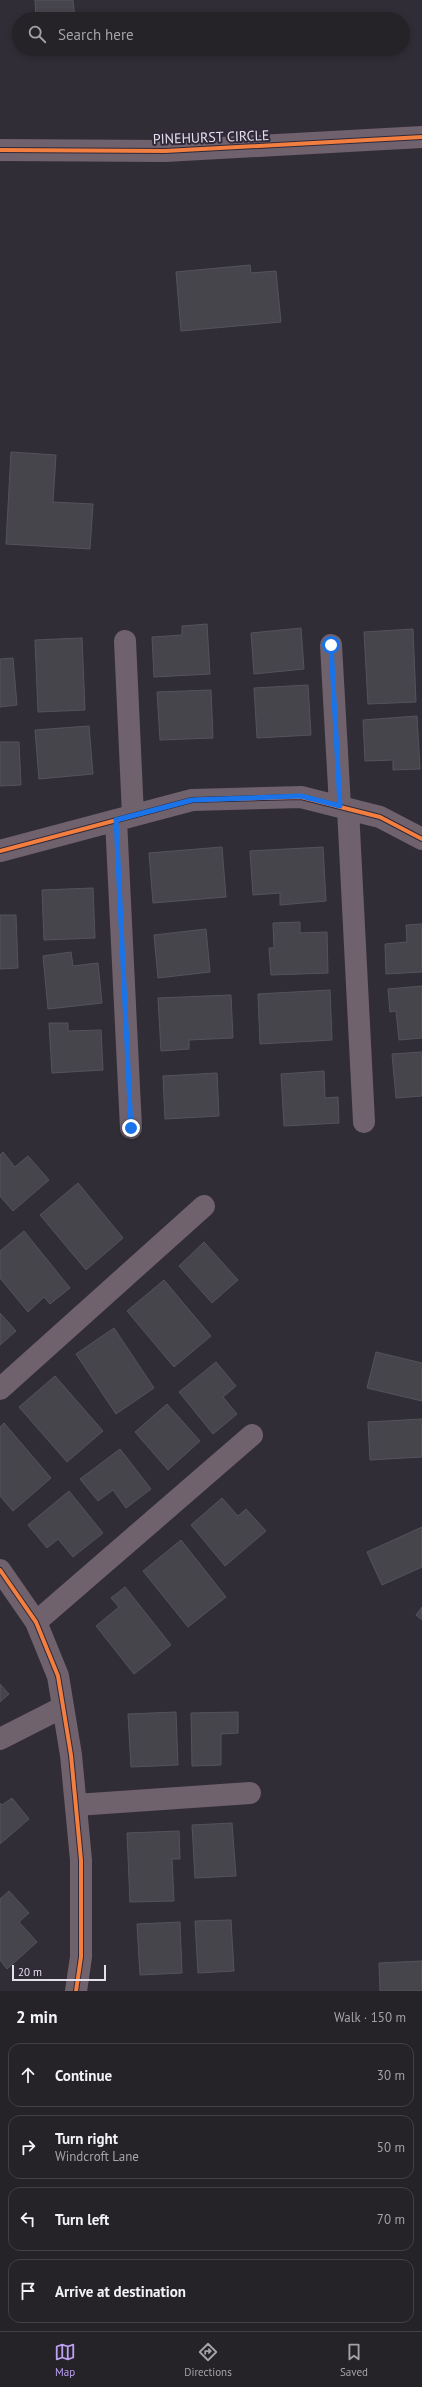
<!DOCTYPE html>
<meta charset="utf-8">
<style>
body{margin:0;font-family:"PT Sans",sans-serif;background:#2d2a30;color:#f1f3f6}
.scale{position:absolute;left:12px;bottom:10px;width:94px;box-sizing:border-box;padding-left:4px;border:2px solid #e4e0eb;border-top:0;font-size:11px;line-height:14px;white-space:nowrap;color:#e4e0eb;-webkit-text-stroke:3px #30293a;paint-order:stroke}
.stop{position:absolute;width:12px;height:12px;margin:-9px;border:3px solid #1a73e8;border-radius:50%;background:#fff}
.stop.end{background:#1a73e8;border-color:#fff;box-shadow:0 1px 4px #0008}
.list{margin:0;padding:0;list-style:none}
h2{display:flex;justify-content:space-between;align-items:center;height:52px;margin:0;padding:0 16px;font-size:17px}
h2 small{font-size:13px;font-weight:400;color:#a3a4a8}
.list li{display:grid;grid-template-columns:26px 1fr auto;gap:12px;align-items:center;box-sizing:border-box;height:64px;margin:0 8px 8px;padding:0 8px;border:1px solid #423f45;border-radius:12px}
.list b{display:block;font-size:15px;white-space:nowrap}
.list p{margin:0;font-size:13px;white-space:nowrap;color:#a3a4a8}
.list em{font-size:13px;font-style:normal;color:#a3a4a8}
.icon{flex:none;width:22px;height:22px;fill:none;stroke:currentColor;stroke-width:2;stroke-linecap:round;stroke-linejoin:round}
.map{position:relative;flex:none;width:422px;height:1991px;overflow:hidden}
.search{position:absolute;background:#252228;box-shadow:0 2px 6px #0003;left:12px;right:12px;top:12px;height:44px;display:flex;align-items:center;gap:10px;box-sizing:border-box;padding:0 14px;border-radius:22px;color:#a3a4a8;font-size:15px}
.sheet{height:340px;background:#252228}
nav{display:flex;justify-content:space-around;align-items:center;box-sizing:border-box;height:56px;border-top:1px solid #423f45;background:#252228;font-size:11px;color:#a3a4a8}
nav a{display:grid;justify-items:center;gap:2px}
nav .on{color:#bca0f2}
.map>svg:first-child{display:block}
.building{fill:#46454c;stroke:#54535c}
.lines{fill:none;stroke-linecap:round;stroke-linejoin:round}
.minor{stroke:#6f626c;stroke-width:22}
.cycleway-casing{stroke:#30293a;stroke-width:6}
.cycleway{stroke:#f27e40;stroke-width:4}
.route{stroke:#1a73e8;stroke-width:5}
.labels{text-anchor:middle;stroke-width:4;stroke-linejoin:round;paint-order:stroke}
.street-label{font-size:14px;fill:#e4e0eb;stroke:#30293a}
</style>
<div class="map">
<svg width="422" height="1991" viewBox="0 0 422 1991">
<rect width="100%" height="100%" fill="#312d36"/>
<path class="building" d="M 35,0 L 73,0 L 75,19 L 36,19 Z
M 250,265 L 251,273 L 276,271 L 281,322 L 181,331 L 176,272 Z
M 11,452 L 56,455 L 53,502 L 93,504 L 90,549 L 6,544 Z
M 207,624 L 210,674 L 154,677 L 152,637 L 182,635 L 182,626 Z
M 301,628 L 304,669 L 254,674 L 251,633 Z
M 413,629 L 416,702 L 368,704 L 364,632 Z
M 82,638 L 85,710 L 38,712 L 35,640 Z
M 13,658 L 17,705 L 0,707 L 0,659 Z
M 308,685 L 311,735 L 257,738 L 254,688 Z
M 211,690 L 213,738 L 160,740 L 157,692 Z
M 417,716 L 420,769 L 393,770 L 393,760 L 365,761 L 363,720 Z
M 89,726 L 93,774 L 39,779 L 35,730 Z
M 0,742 L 19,742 L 21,785 L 0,786 Z
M 222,847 L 226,897 L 153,903 L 149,853 Z
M 323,847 L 326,901 L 280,905 L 280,893 L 253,895 L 250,851 Z
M 93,888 L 95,938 L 44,940 L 42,890 Z
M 0,915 L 16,915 L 18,968 L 0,969 Z
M 300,922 L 300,933 L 327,932 L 328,973 L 271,975 L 269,948 L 274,948 L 273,923 Z
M 422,924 L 422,972 L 386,974 L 385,944 L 407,942 L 406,925 Z
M 206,929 L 210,972 L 158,978 L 154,935 Z
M 71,952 L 73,966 L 98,963 L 102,1003 L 48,1009 L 43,956 Z
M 422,986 L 422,1038 L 399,1040 L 396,1011 L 390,1012 L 388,989 Z
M 330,990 L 332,1040 L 260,1044 L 258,994 Z
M 231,995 L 233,1038 L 189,1040 L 189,1049 L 161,1051 L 158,998 Z
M 49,1023 L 68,1023 L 68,1031 L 101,1030 L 103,1070 L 52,1073 Z
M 422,1052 L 422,1096 L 396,1098 L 392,1054 Z
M 324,1071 L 325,1098 L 338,1097 L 339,1123 L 284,1126 L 281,1074 Z
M 217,1073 L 219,1116 L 165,1119 L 163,1076 Z
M 3,1152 L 15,1167 L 28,1156 L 49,1180 L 13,1211 L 0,1196 L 0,1155 Z
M 78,1183 L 123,1238 L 86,1270 L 40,1215 Z
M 24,1231 L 70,1288 L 50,1304 L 44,1297 L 28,1312 L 0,1278 L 0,1251 Z
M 204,1242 L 238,1280 L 212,1303 L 179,1266 Z
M 164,1280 L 211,1336 L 174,1367 L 127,1311 Z
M 0,1313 L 16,1331 L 0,1345 Z
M 114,1328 L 154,1388 L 116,1414 L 76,1354 Z
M 376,1352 L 422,1363 L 422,1401 L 367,1388 Z
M 216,1362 L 236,1386 L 223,1397 L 237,1414 L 213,1434 L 179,1392 Z
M 55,1376 L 103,1431 L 67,1462 L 19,1407 Z
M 167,1404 L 200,1441 L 168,1470 L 135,1432 Z
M 422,1419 L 422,1457 L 370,1460 L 368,1422 Z
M 4,1423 L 51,1478 L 13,1511 L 0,1496 L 0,1427 Z
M 120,1449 L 151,1489 L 126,1508 L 113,1490 L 98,1501 L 80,1479 Z
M 69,1491 L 103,1533 L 73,1557 L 58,1539 L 47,1548 L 28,1525 Z
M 222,1498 L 238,1516 L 246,1509 L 266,1531 L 225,1566 L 191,1525 Z
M 422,1527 L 422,1567 L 382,1585 L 367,1552 Z
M 181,1540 L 226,1597 L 188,1627 L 143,1571 Z
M 125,1587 L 171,1645 L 134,1674 L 96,1626 L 119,1607 L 111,1598 Z
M 422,1607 L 422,1620 L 416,1615 Z
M 0,1684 L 9,1694 L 0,1702 Z
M 176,1712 L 178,1765 L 131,1767 L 128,1714 Z
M 238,1712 L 238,1733 L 221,1734 L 221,1765 L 192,1766 L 191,1713 Z
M 12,1798 L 29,1819 L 0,1844 L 0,1803 L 2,1805 Z
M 232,1823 L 236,1876 L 195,1878 L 192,1825 Z
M 179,1831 L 180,1859 L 172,1859 L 174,1901 L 130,1902 L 127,1833 Z
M 9,1891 L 29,1913 L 19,1922 L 37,1942 L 7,1969 L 0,1960 L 0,1899 Z
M 231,1920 L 234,1971 L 198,1973 L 195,1921 Z
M 180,1922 L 182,1973 L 140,1975 L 137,1924 Z
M 422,1961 L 422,1991 L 380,1991 L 379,1963 Z"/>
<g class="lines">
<path class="minor" d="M 0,150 L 165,151 L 422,137
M 125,641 L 133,815
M 331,645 L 340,806
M 348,809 L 364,1122
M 116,820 L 131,1128
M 0,851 L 192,800 L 301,797 L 380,817 L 422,839
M 0,1389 L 204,1206
M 0,1570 L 36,1622 L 58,1676 L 71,1755 L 81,1860 L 81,1957 L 76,1991
M 36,1622 L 252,1435
M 0,1739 L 63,1707
M 76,1805 L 250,1793"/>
<defs>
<path id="cycleway" d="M 0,150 L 165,151 L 422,137
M 0,851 L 192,800 L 301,797 L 380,817 L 422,839
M 0,1570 L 36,1622 L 58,1676 L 71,1755 L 81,1860 L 81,1957 L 76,1991"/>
</defs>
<use href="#cycleway" class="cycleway-casing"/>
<use href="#cycleway" class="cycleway"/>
</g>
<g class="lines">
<path class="route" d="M 131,1128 L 116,820 L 192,800 L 301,796 L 340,806 L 331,645"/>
</g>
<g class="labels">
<g class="street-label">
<text transform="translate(211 137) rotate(-2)" y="5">PINEHURST CIRCLE</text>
</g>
</g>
</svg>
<div class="scale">20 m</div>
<div class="stop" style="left:331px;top:645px"></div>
<div class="stop end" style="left:131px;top:1128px"></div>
<div class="search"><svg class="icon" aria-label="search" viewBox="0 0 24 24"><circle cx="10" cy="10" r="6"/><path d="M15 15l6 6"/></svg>Search here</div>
</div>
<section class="sheet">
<h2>2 min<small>Walk · 150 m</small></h2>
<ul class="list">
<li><svg class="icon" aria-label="ahead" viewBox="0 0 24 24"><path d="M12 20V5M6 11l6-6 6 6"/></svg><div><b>Continue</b></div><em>30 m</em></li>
<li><svg class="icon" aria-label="right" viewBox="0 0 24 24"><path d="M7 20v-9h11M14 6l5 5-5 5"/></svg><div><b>Turn right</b><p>Windcroft Lane</p></div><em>50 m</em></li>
<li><svg class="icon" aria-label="left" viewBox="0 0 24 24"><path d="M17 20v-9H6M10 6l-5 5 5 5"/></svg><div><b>Turn left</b></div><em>70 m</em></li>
<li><svg class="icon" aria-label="arrive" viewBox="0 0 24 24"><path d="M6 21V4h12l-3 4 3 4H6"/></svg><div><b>Arrive at destination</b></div></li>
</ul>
</section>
<nav>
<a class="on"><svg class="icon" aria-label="map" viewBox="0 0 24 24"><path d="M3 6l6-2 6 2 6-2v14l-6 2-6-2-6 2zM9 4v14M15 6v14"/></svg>Map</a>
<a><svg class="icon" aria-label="directions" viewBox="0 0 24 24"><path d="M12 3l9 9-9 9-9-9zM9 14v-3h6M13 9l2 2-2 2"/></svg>Directions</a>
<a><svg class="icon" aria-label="saved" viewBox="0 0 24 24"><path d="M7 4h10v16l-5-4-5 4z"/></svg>Saved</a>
</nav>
